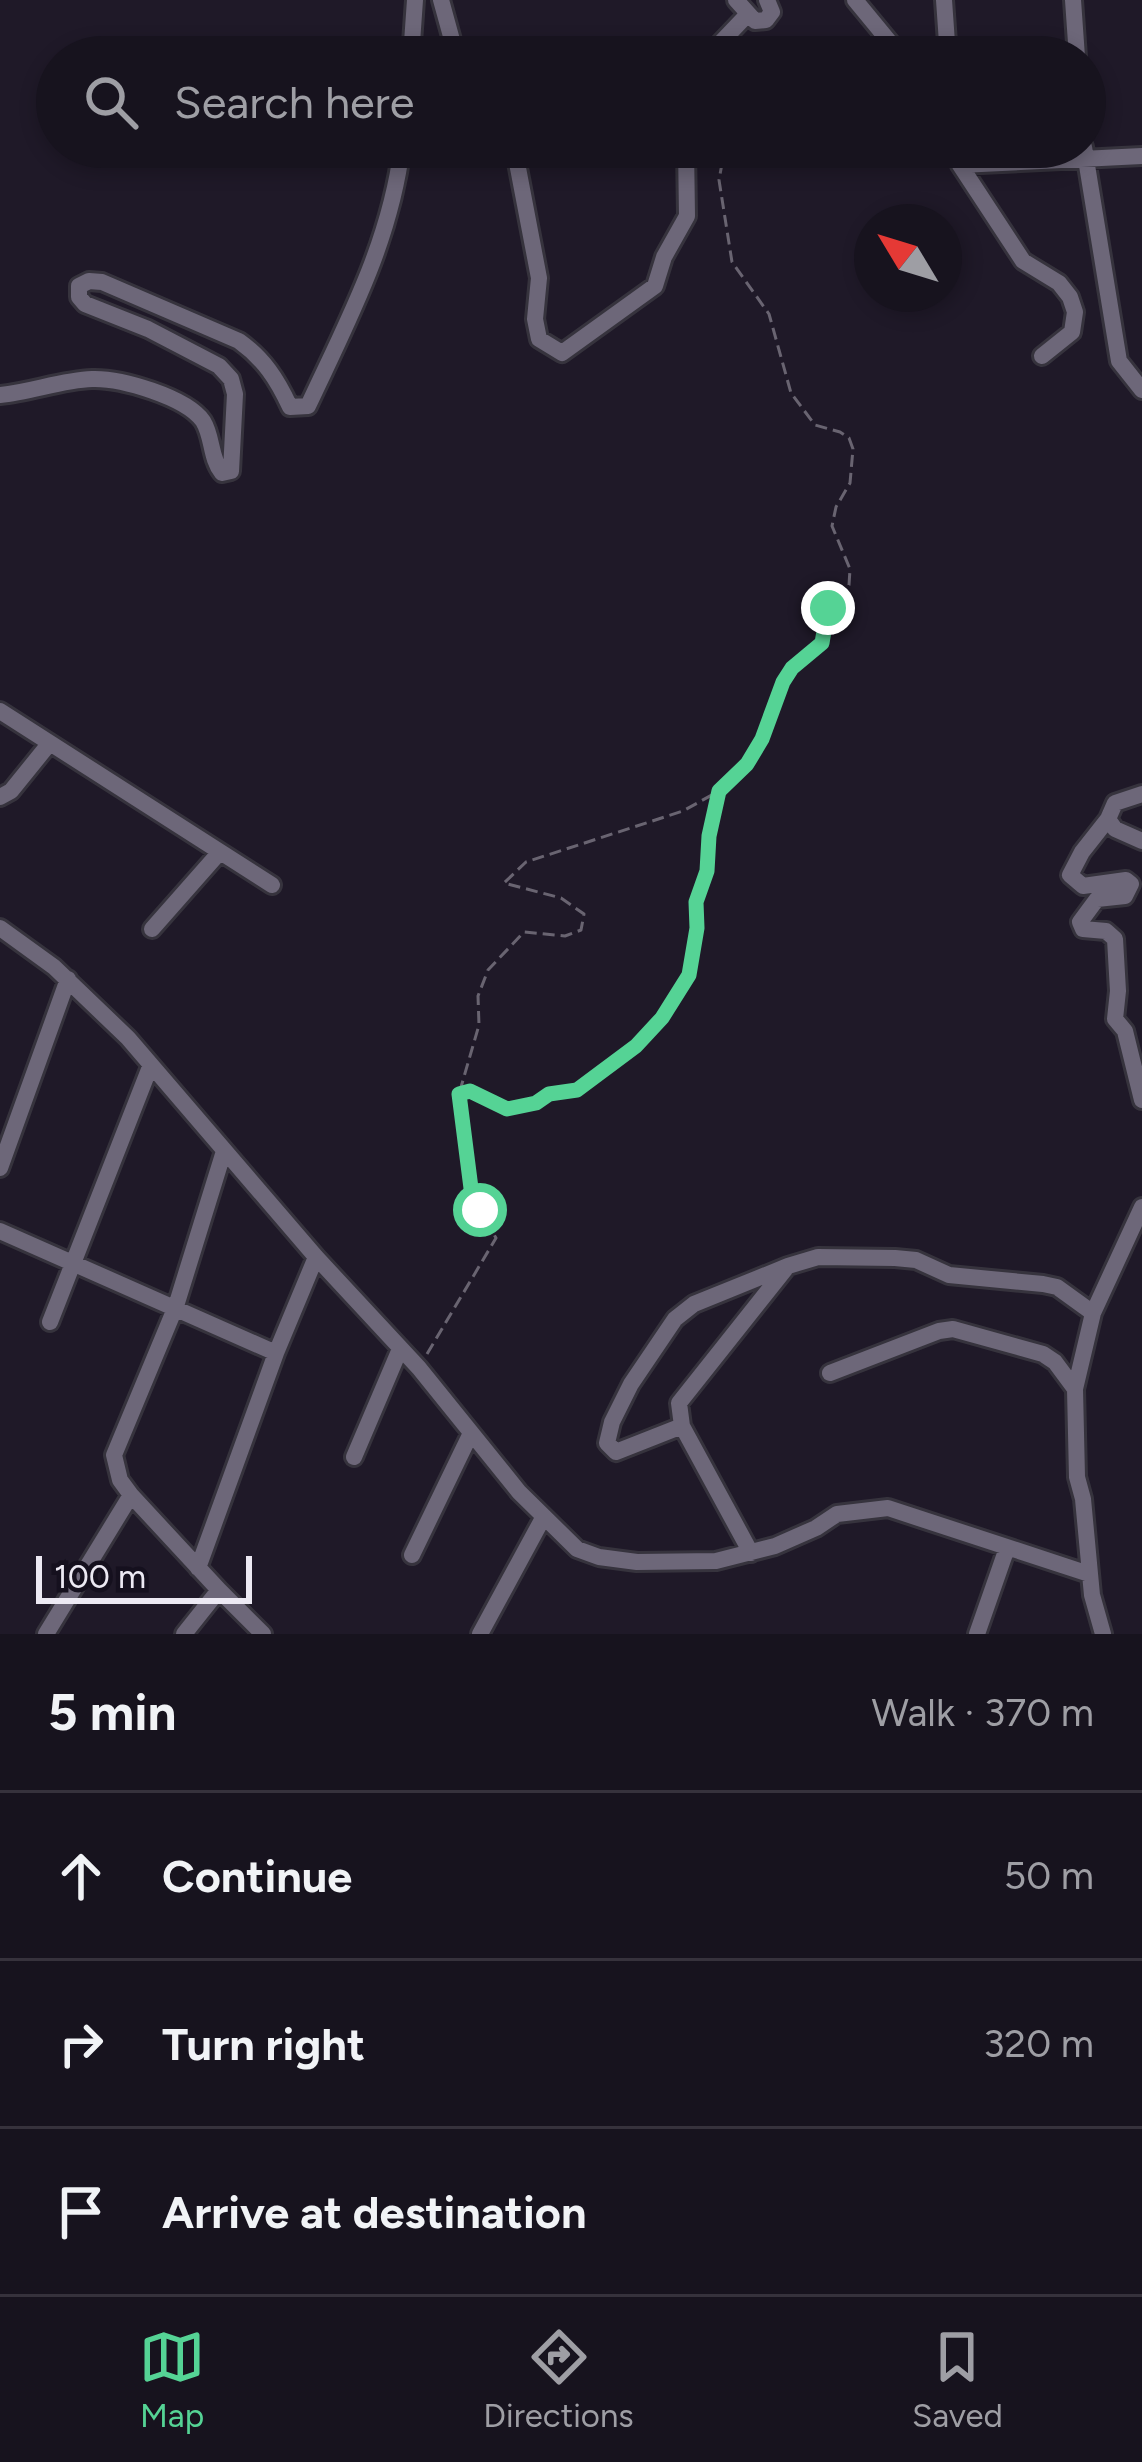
<!DOCTYPE html>
<meta charset="utf-8">
<style>
body{margin:0;font-family:Figtree,sans-serif;background:#201c27;color:#f1f3f6}
.compass{position:absolute;left:854px;top:204px;width:108px;height:108px;border-radius:50%;background:#17131e;box-shadow:0 6px 18px #0003;rotate:308deg}
.scale{position:absolute;left:36px;bottom:30px;width:216px;box-sizing:border-box;padding-left:12px;border:6px solid #ece9f3;border-top:0;font-size:33px;line-height:42px;white-space:nowrap;color:#ece9f3;-webkit-text-stroke:9px #15101e;paint-order:stroke}
.stop{position:absolute;width:36px;height:36px;margin:-27px;border:9px solid #55d395;border-radius:50%;background:#fff}
.stop.end{background:#55d395;border-color:#fff;box-shadow:0 3px 12px #0008}
.list{margin:0;padding:0;list-style:none}
h2{display:flex;justify-content:space-between;align-items:center;height:156px;margin:0;padding:0 48px;font-size:51px}
h2 small{font-size:39px;font-weight:400;color:#9e9ea4}
.list li{display:grid;grid-template-columns:78px 1fr auto;gap:36px;align-items:center;box-sizing:border-box;height:168px;padding:0 48px;border-top:3px solid #36323c}
.list b{display:block;font-size:45px;white-space:nowrap}
.list em{font-size:39px;font-style:normal;color:#9e9ea4}
.icon{flex:none;width:66px;height:66px;fill:none;stroke:currentColor;stroke-width:2;stroke-linecap:round;stroke-linejoin:round}
.map{position:relative;flex:none;width:1142px;height:1634px;overflow:hidden}
.search{position:absolute;background:#17131e;box-shadow:0 6px 18px #0003;left:36px;right:36px;top:36px;height:132px;display:flex;align-items:center;gap:30px;box-sizing:border-box;padding:0 42px;border-radius:66px;color:#9e9ea4;font-size:45px}
.sheet{height:660px;background:#17131e}
nav{display:flex;justify-content:space-around;align-items:center;box-sizing:border-box;height:168px;border-top:3px solid #36323c;background:#17131e;font-size:33px;color:#9e9ea4}
nav a{display:grid;justify-items:center;gap:6px}
nav .on{color:#55d395}
.map>svg:first-child{display:block}
.lines{fill:none;stroke-linecap:round;stroke-linejoin:round}
.minor-casing{stroke:#36333d;stroke-width:22}
.path{stroke:#696471;stroke-width:3;stroke-dasharray:12 6;stroke-linecap:butt}
.minor{stroke:#6d6779;stroke-width:16}
.route{stroke:#55d395;stroke-width:15}
</style>
<div class="map">
<svg width="1142" height="1634" viewBox="0 0 1142 1634">
<rect width="100%" height="100%" fill="#1f1928"/>
<g class="lines">
<defs>
<path id="minor" d="M 441,0 L 452,40 L 462,57
M 736,0 L 755,21 L 766,20 L 772,12 L 767,0
M 855,0 L 902,57
M 944,0 L 948,57
M 1073,0 L 1077,57
M 411,57 L 415,0
M 707,57 L 747,15
M 514,147 L 539,278 L 535,319 L 539,339 L 562,353 L 655,286 L 664,257 L 687,216 L 686,147
M 956,147 L 960,165 L 1023,261 L 1059,283 L 1070,297 L 1075,312 L 1072,332 L 1042,356
M 1084,147 L 1119,361 L 1142,390
M 960,165 L 1142,156
M 0,395 C 31,392 62,380 92,379 C 121,378 186,397 203,421 C 213,437 210,458 222,473 L 231,471 L 235,394 L 231,379 L 219,366 L 148,329 L 85,304 L 79,297 L 79,286 L 89,281 L 102,282 L 239,341 C 264,359 277,379 290,407 L 308,406 C 348,320 390,243 402,147
M 0,711 L 272,885
M 1142,794 L 1115,803 L 1108,819 L 1115,829 L 1142,841
M 0,797 L 11,791 L 49,744
M 1108,819 L 1082,852 L 1070,875 L 1083,886 L 1126,880 L 1131,884 L 1125,896 L 1097,899 L 1080,922 L 1083,929 L 1106,931 L 1115,939 L 1118,991 L 1115,1019 L 1125,1031 L 1142,1100
M 0,928 L 54,967 L 128,1038 L 316,1257 L 419,1368 L 519,1492 L 577,1549 L 599,1557 L 637,1562 L 716,1561 L 775,1546 L 816,1528 L 837,1514 L 888,1508 L 1089,1574
M 152,929 L 219,853
M 0,1168 L 68,979
M 0,1231 L 276,1353
M 50,1322 L 150,1067
M 830,1373 L 939,1331 L 953,1329 L 1043,1354 L 1055,1362 L 1075,1389
M 682,1426 L 616,1452 L 607,1443 L 612,1422 L 631,1384 L 675,1319 L 694,1304 L 788,1266 L 818,1257 L 895,1258 L 916,1260 L 949,1275 L 1043,1284 L 1057,1287 L 1093,1313
M 354,1457 L 400,1349
M 751,1553 L 682,1426 L 679,1403 L 787,1267
M 412,1555 L 471,1433
M 198,1568 L 276,1353 L 316,1257
M 219,1590 L 263,1634
M 46,1634 L 131,1495
M 184,1634 L 219,1590 L 131,1495 L 120,1480 L 114,1455 L 176,1306 L 224,1151
M 480,1634 L 543,1518
M 977,1634 L 1007,1548
M 1103,1634 L 1092,1595 L 1083,1499 L 1077,1477 L 1075,1389 L 1093,1313 L 1142,1207"/>
</defs>
<use href="#minor" class="minor-casing"/>
<path class="path" d="M 459,1094 L 470,1091 L 507,1110 L 536,1103 L 549,1094 L 577,1090 L 636,1046 L 662,1018 L 689,975 L 697,929 L 696,902 L 707,871 L 709,836 L 719,793
M 427,1354 L 496,1238 L 472,1196 L 459,1094 L 479,1025 L 478,996 L 488,970 L 524,932 L 565,936 L 581,930 L 584,914 L 561,898 L 504,883 L 526,862 L 683,811 L 719,791 L 747,764 L 762,739 L 783,682 L 822,643 L 828,608 L 849,585 L 850,569 L 832,526 L 836,507 L 850,483 L 853,449 L 849,438 L 840,432 L 815,425 L 791,393 L 769,314 L 732,262 L 719,180 L 725,147"/>
<use href="#minor" class="minor"/>
</g>
<g class="lines">
<path class="route" d="M 480,1210 L 472,1196 L 459,1094 L 470,1091 L 507,1109 L 536,1103 L 549,1094 L 577,1090 L 636,1046 L 662,1018 L 689,975 L 697,928 L 696,902 L 707,871 L 709,836 L 719,791 L 747,764 L 762,739 L 783,682 L 792,668 L 822,643 L 828,608"/>
</g>
</svg>
<svg class="compass" viewBox="-18 -18 36 36"><path d="M0-13l5 13h-10z" fill="#e53935"/><path d="M0 13l5-13h-10z" fill="#9e9ea4"/></svg>
<div class="scale">100 m</div>
<div class="stop" style="left:480px;top:1210px"></div>
<div class="stop end" style="left:828px;top:608px"></div>
<div class="search"><svg class="icon" aria-label="search" viewBox="0 0 24 24"><circle cx="10" cy="10" r="6"/><path d="M15 15l6 6"/></svg>Search here</div>
</div>
<section class="sheet">
<h2>5 min<small>Walk · 370 m</small></h2>
<ul class="list">
<li><svg class="icon" aria-label="ahead" viewBox="0 0 24 24"><path d="M12 20V5M6 11l6-6 6 6"/></svg><div><b>Continue</b></div><em>50 m</em></li>
<li><svg class="icon" aria-label="right" viewBox="0 0 24 24"><path d="M7 20v-9h11M14 6l5 5-5 5"/></svg><div><b>Turn right</b></div><em>320 m</em></li>
<li><svg class="icon" aria-label="arrive" viewBox="0 0 24 24"><path d="M6 21V4h12l-3 4 3 4H6"/></svg><div><b>Arrive at destination</b></div></li>
</ul>
</section>
<nav>
<a class="on"><svg class="icon" aria-label="map" viewBox="0 0 24 24"><path d="M3 6l6-2 6 2 6-2v14l-6 2-6-2-6 2zM9 4v14M15 6v14"/></svg>Map</a>
<a><svg class="icon" aria-label="directions" viewBox="0 0 24 24"><path d="M12 3l9 9-9 9-9-9zM9 14v-3h6M13 9l2 2-2 2"/></svg>Directions</a>
<a><svg class="icon" aria-label="saved" viewBox="0 0 24 24"><path d="M7 4h10v16l-5-4-5 4z"/></svg>Saved</a>
</nav>
